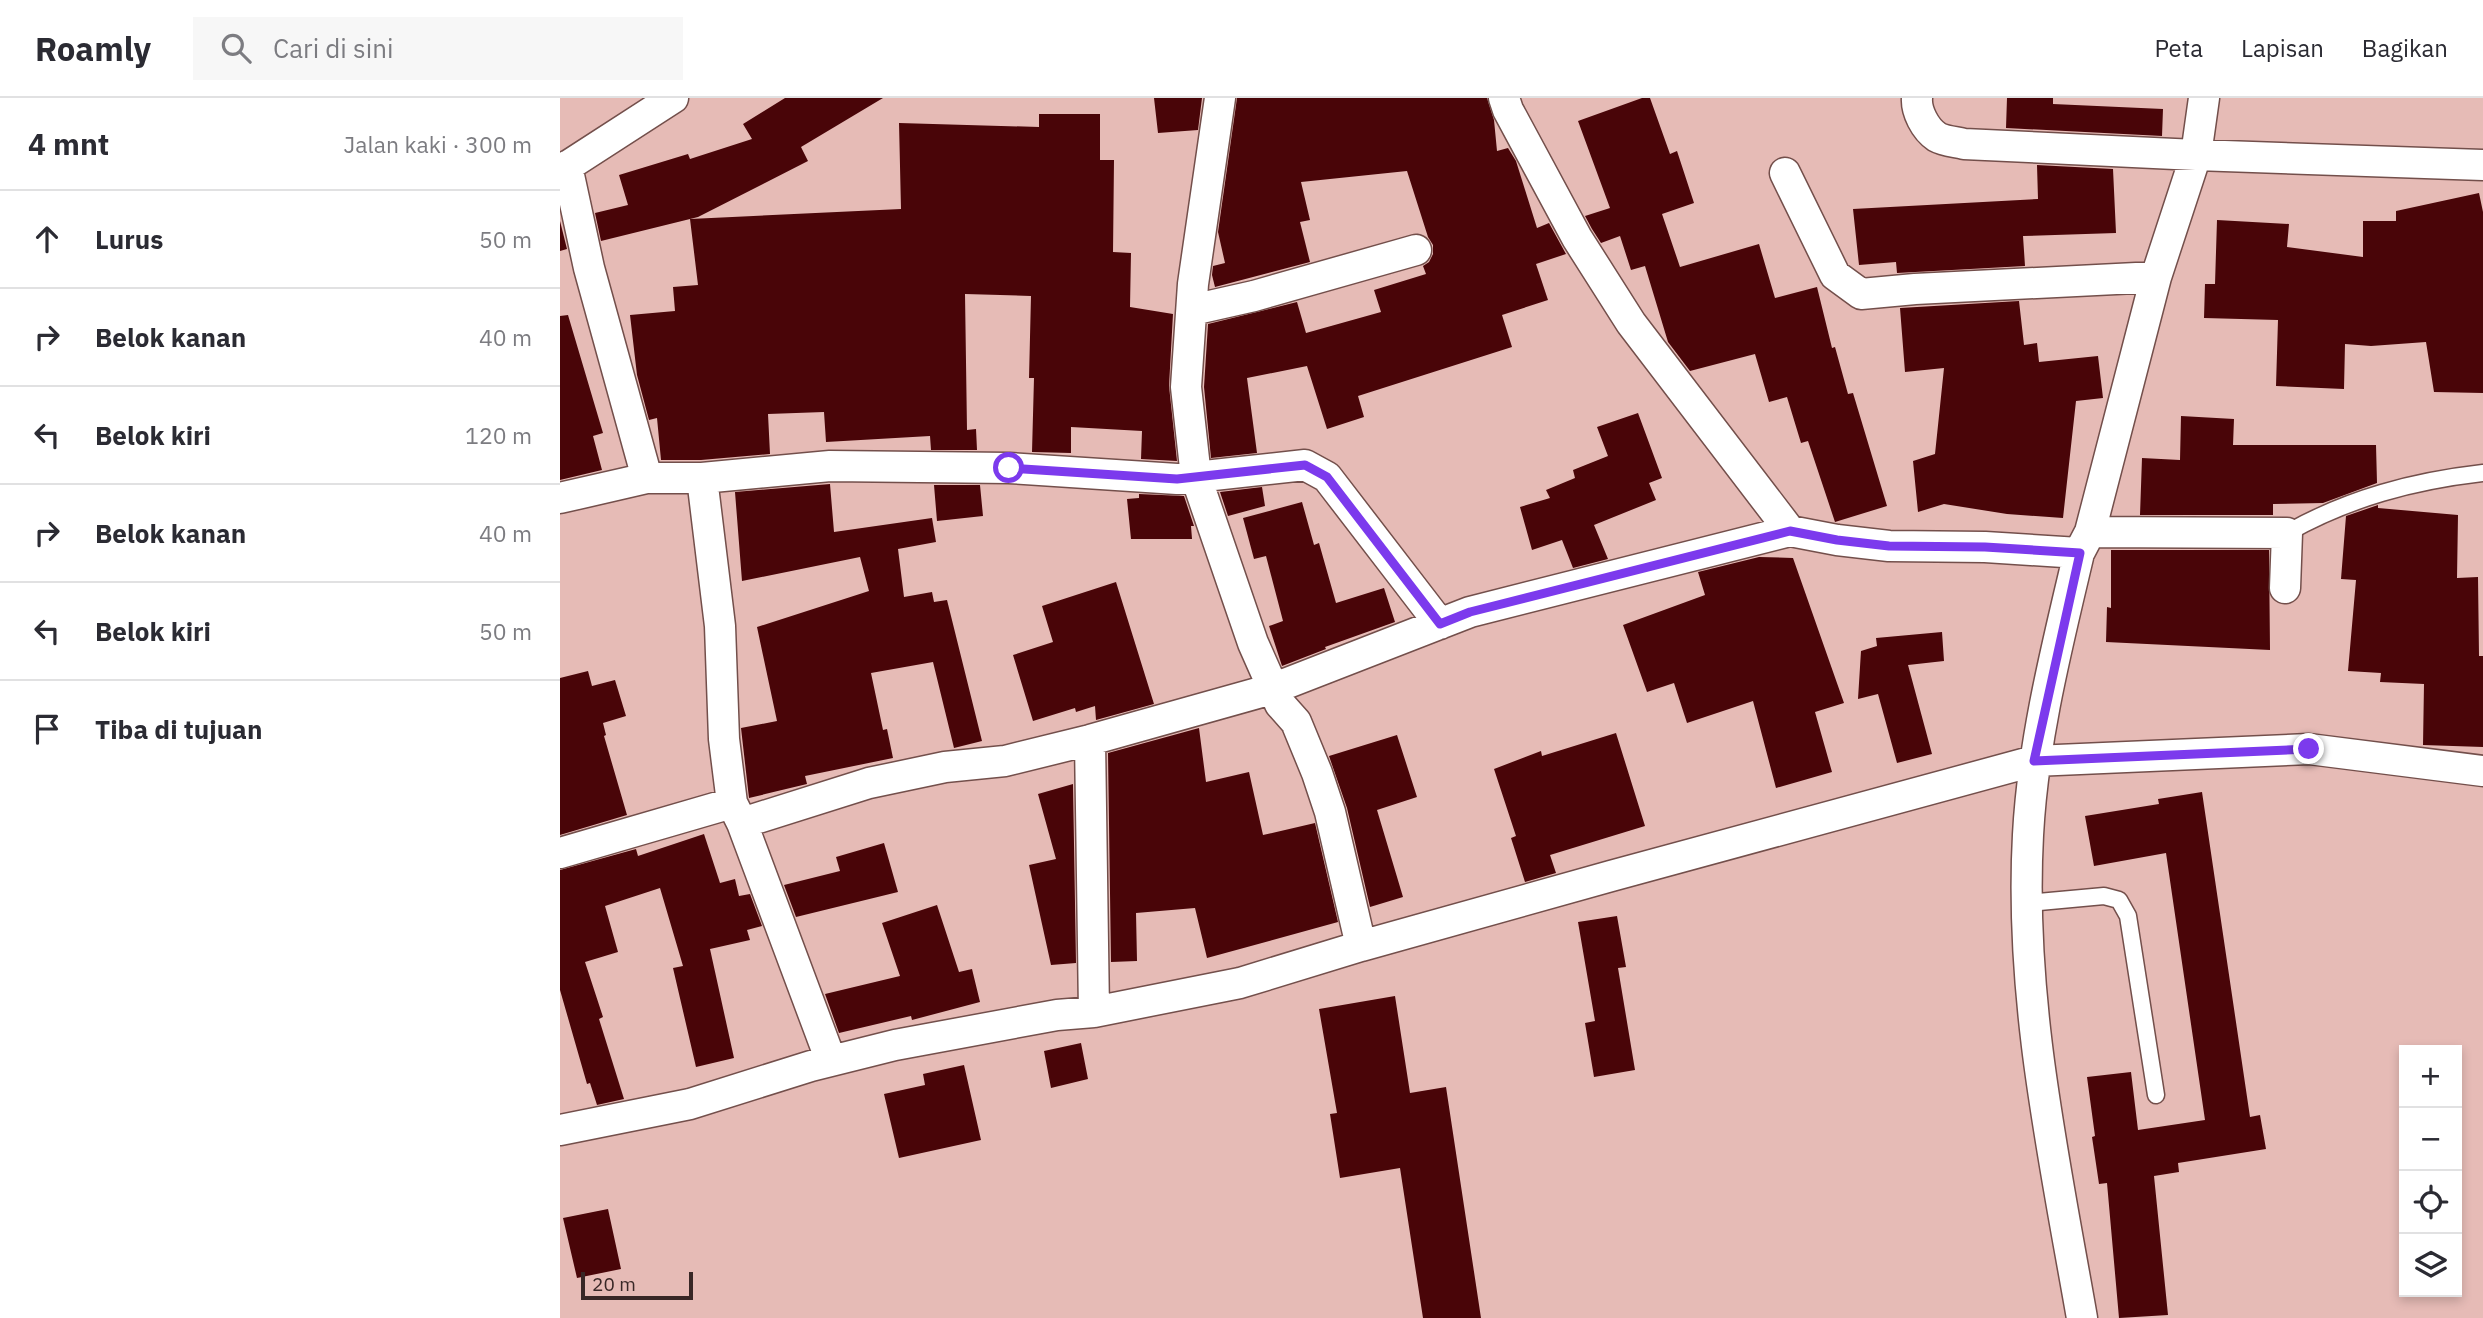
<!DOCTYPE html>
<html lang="id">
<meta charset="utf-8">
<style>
body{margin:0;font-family:"IBM Plex Sans",sans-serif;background:#f7f7f7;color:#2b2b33}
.controls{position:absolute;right:21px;bottom:21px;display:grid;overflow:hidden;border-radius:0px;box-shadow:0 4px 10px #0003}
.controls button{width:63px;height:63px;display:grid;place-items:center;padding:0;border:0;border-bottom:2px solid #e1e1e2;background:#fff;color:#2b2b33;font:35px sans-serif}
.scale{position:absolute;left:21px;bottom:18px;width:112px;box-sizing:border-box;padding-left:7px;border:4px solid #382726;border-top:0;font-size:19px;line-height:24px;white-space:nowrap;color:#382726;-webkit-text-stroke:5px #e6bbb6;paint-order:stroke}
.stop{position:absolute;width:21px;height:21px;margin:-16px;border:5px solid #7c3aed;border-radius:50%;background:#fff}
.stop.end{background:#7c3aed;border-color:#fff;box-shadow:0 2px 7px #0008}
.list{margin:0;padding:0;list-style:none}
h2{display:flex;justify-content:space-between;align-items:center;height:91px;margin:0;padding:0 28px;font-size:30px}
h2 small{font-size:23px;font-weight:400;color:#7c7c81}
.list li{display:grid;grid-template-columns:46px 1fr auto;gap:21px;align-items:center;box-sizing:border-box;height:98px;padding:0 28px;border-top:2px solid #e1e1e2}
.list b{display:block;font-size:26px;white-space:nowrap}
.list em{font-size:23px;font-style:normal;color:#7c7c81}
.icon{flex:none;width:38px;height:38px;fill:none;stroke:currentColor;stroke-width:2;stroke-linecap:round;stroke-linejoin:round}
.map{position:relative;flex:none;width:1923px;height:1220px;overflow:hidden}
header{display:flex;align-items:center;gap:42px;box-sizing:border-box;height:98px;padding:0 35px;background:#fff;border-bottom:2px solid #e1e1e2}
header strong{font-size:33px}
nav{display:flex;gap:38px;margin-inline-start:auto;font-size:24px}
.search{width:490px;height:63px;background:#f7f7f7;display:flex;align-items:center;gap:18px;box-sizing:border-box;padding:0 24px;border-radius:0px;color:#7c7c81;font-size:26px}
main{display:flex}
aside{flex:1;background:#fff}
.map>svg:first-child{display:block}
.building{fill:#490508}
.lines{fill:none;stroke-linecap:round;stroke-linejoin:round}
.service-casing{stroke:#734f4b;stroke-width:19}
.minor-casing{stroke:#734f4b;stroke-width:33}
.service{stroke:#fff;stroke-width:16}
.minor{stroke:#fff;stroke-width:30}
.route{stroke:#7c3aed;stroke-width:9}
</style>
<header>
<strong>Roamly</strong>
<div class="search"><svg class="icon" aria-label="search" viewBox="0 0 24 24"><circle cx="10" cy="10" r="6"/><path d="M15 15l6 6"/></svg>Cari di sini</div>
<nav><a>Peta</a><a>Lapisan</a><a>Bagikan</a></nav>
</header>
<main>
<aside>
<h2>4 mnt<small>Jalan kaki · 300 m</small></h2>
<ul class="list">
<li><svg class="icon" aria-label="ahead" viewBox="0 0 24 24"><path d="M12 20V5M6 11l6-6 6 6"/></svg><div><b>Lurus</b></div><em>50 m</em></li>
<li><svg class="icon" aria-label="right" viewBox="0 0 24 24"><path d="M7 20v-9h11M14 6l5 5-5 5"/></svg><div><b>Belok kanan</b></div><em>40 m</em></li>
<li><svg class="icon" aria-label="left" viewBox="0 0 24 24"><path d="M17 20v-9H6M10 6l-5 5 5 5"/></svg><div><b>Belok kiri</b></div><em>120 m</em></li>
<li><svg class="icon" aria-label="right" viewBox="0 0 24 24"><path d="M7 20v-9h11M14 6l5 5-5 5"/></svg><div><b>Belok kanan</b></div><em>40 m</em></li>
<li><svg class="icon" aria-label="left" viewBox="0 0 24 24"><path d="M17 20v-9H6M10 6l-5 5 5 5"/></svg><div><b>Belok kiri</b></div><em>50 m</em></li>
<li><svg class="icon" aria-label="arrive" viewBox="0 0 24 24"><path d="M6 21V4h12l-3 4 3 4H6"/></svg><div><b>Tiba di tujuan</b></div></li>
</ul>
</aside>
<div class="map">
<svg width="1923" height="1220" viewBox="0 0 1923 1220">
<rect width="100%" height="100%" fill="#e6bbb6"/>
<path class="building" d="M 225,0 L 323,0 L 241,49 L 248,63 L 138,119 L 130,121 L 341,111 L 339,25 L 479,29 L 479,16 L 540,16 L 540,62 L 554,62 L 553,154 L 571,155 L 570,209 L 613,216 L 609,288 L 617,363 L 581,361 L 582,333 L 511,329 L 511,355 L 472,354 L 474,280 L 469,280 L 471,198 L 405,196 L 407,332 L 416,331 L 417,352 L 371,352 L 370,338 L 266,344 L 264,314 L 208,316 L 210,356 L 141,362 L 101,362 L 97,320 L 89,322 L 77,277 L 70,217 L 115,213 L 113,189 L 138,187 L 130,121 L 41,143 L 35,115 L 68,107 L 59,77 L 128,56 L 130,61 L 192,41 L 183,26 Z
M 594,0 L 642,0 L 638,32 L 598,35 Z
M 677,0 L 927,0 L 934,22 L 937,53 L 948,50 L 956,63 L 977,130 L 989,125 L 1006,156 L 976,166 L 988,202 L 942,217 L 952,249 L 798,298 L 804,319 L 767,331 L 747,268 L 687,280 L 697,355 L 651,360 L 644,289 L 648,226 L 737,204 L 746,235 L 821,214 L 814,192 L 866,176 L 863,168 L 869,164 L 873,156 L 873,147 L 868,139 L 847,73 L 741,84 L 750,122 L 740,124 L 750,164 L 655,189 L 652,177 L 653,168 L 665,165 L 658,134 Z
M 1082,0 L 1090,0 L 1110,56 L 1117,53 L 1134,105 L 1102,116 L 1120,169 L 1199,146 L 1215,200 L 1257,189 L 1272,250 L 1275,249 L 1288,296 L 1293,295 L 1327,408 L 1275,424 L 1248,343 L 1241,345 L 1227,299 L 1209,304 L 1195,256 L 1130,273 L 1108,244 L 1085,168 L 1071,172 L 1060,138 L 1041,145 L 1032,131 L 1025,118 L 1050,110 L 1018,23 Z
M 1447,0 L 1493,0 L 1493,6 L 1603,11 L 1602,38 L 1446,30 Z
M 1477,67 L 1553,71 L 1556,135 L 1463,138 L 1465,168 L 1337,175 L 1336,164 L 1299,167 L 1293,111 L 1478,101 Z
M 1919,95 L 1923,114 L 1923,295 L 1874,294 L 1866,244 L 1811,248 L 1785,246 L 1784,291 L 1716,288 L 1718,222 L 1644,220 L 1645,186 L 1655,186 L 1657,122 L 1729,126 L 1727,149 L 1803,159 L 1803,123 L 1836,123 L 1836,113 Z
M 0,123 L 7,151 L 0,153 Z
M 1459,203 L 1464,247 L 1477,245 L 1479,264 L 1538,258 L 1543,300 L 1516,303 L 1503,420 L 1447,416 L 1384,406 L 1358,414 L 1353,363 L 1375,356 L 1384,270 L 1345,274 L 1340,210 Z
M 8,217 L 43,335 L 33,338 L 42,372 L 0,382 L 0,218 Z
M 1078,315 L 1102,380 L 1089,385 L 1096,402 L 1034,427 L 1048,461 L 1013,470 L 1002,442 L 972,452 L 960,409 L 990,400 L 986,392 L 1015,380 L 1013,372 L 1048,358 L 1037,329 Z
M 1621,318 L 1674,321 L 1673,347 L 1816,347 L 1817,385 L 1763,405 L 1713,406 L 1713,417 L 1580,417 L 1582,360 L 1620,362 Z
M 270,386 L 274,434 L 372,420 L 376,444 L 338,451 L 344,499 L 372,494 L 374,504 L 387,502 L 422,643 L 394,650 L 373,564 L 311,575 L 323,632 L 327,631 L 333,660 L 245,678 L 247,686 L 189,700 L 181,630 L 217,623 L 197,529 L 309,493 L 300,459 L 182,483 L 175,394 Z
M 374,387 L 420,387 L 423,418 L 377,423 Z
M 702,389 L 705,408 L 668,418 L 660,394 Z
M 579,396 L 624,398 L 634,428 L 631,428 L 632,441 L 571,441 L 567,401 L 579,400 Z
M 742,404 L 754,447 L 759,445 L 776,505 L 824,490 L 835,524 L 765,549 L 766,551 L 722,568 L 709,528 L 723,523 L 706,458 L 694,461 L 683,420 Z
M 1818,407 L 1818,410 L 1898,417 L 1897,480 L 1918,479 L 1919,558 L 1923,558 L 1923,649 L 1863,647 L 1864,586 L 1820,584 L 1821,575 L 1788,573 L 1796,482 L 1781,481 L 1786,418 Z
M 1551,452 L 1709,452 L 1710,552 L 1546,544 L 1547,509 L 1551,510 Z
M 1199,459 L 1233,460 L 1284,605 L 1255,614 L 1272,674 L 1216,690 L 1193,603 L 1127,625 L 1114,585 L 1087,594 L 1063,527 L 1145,497 L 1138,474 Z
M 556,484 L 594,606 L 536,622 L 535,608 L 516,614 L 515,610 L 473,623 L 453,557 L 493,544 L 482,508 Z
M 1382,534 L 1384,563 L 1348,567 L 1372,656 L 1337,665 L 1318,596 L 1298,601 L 1301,553 L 1317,548 L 1316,540 Z
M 28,573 L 32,588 L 55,582 L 66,618 L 43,625 L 46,637 L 44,638 L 67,717 L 0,737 L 0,580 Z
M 639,630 L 646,684 L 689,674 L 703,737 L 755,725 L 778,824 L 647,860 L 635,810 L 576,815 L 577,863 L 551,864 L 548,655 Z
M 1056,635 L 1085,728 L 990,757 L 996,775 L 965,784 L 951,740 L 956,738 L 934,671 L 981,653 L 982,658 Z
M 837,637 L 857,699 L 817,712 L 843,799 L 810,809 L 787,710 L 769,658 Z
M 513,686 L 516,865 L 491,867 L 469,767 L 496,761 L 478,696 Z
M 1642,694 L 1690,1019 L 1700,1017 L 1706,1051 L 1618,1065 L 1619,1074 L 1594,1078 L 1608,1217 L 1559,1220 L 1547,1085 L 1539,1086 L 1532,1039 L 1535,1038 L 1527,979 L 1571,974 L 1578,1032 L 1645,1022 L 1606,755 L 1534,768 L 1525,718 L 1599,706 L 1598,701 Z
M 144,736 L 160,785 L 175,781 L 179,798 L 190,796 L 202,828 L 187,832 L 190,842 L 150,851 L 174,960 L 136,969 L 113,870 L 123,868 L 100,790 L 45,808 L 58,854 L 25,864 L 43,919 L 39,921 L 64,1001 L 37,1007 L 30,985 L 27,986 L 0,892 L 0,772 L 76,751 L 78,758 Z
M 324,745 L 338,794 L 236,819 L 224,787 L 280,773 L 276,759 Z
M 377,807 L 399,874 L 412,871 L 420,904 L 352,922 L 351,918 L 279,935 L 265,896 L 340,878 L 322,825 Z
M 1057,818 L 1066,869 L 1058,870 L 1075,972 L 1034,979 L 1025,925 L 1035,923 L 1018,824 Z
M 835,898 L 850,995 L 886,989 L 921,1220 L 863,1220 L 840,1070 L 780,1080 L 770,1016 L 777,1015 L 759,911 Z
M 521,945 L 528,981 L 491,990 L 484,953 Z
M 404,967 L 421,1042 L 339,1060 L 324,996 L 365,987 L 363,976 Z
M 48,1111 L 61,1171 L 17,1180 L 3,1120 Z"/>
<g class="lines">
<defs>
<path id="service" d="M 1727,435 C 1789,400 1853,383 1923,375
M 1468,805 L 1544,798 L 1559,802 L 1568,818 L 1596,997"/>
<path id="minor" d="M 660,0 L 633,186 L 626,289 L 636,379 L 693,545 L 720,606 L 736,624 L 757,675 L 770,714 L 801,848
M 944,0 L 948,12 L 1017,140 L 1071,225 L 1230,433
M 1357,0 C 1356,13 1365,31 1377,39 C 1384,43 1396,44 1404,46 L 1636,57 L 1923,67
M 7,68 L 29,170 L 87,380 L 142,380 L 160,528 L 164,641 L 172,705 L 182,725 L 309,685 L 385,669 L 445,663 L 530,642 L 712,591 L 910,514 L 1230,433 L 1277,442 L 1329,448 L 1425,449 L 1519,455
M 0,73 L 113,0
M 1225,75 L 1275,177 L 1301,196 L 1355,191 L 1596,179
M 632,212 L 694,198 L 856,152
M 142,380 L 270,368 L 449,370 L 617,381 L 745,367 L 767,379 L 880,526
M 0,400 L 87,380
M 1530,434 L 1727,435 L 1725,490
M 530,642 L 534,914
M 182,725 L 271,963
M 0,755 L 172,705
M 0,1032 L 130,1006 L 251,968 L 335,947 L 497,917 L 534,914 L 680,885 L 801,848 L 1051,778 L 1474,663 L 1749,651 L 1923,673
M 1522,1220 C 1494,1060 1459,900 1468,737 C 1473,642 1497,548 1519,455 L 1530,434 L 1596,179 L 1636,57 L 1644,0"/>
</defs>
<use href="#service" class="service-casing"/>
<use href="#minor" class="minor-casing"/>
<use href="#service" class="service"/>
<use href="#minor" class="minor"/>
</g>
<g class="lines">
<path class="route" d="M 449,370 L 617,381 L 745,367 L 767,379 L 880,526 L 910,514 L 1230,433 L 1277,442 L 1329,448 L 1425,449 L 1520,455 L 1474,663 L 1749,651"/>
</g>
</svg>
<div class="controls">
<button>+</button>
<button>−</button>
<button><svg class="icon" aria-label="locate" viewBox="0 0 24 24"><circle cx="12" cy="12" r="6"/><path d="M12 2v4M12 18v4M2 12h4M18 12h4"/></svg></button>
<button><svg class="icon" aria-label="layers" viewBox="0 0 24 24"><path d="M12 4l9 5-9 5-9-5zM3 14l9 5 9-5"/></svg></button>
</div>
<div class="scale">20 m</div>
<div class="stop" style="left:449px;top:370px"></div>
<div class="stop end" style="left:1749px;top:651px"></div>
</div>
</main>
